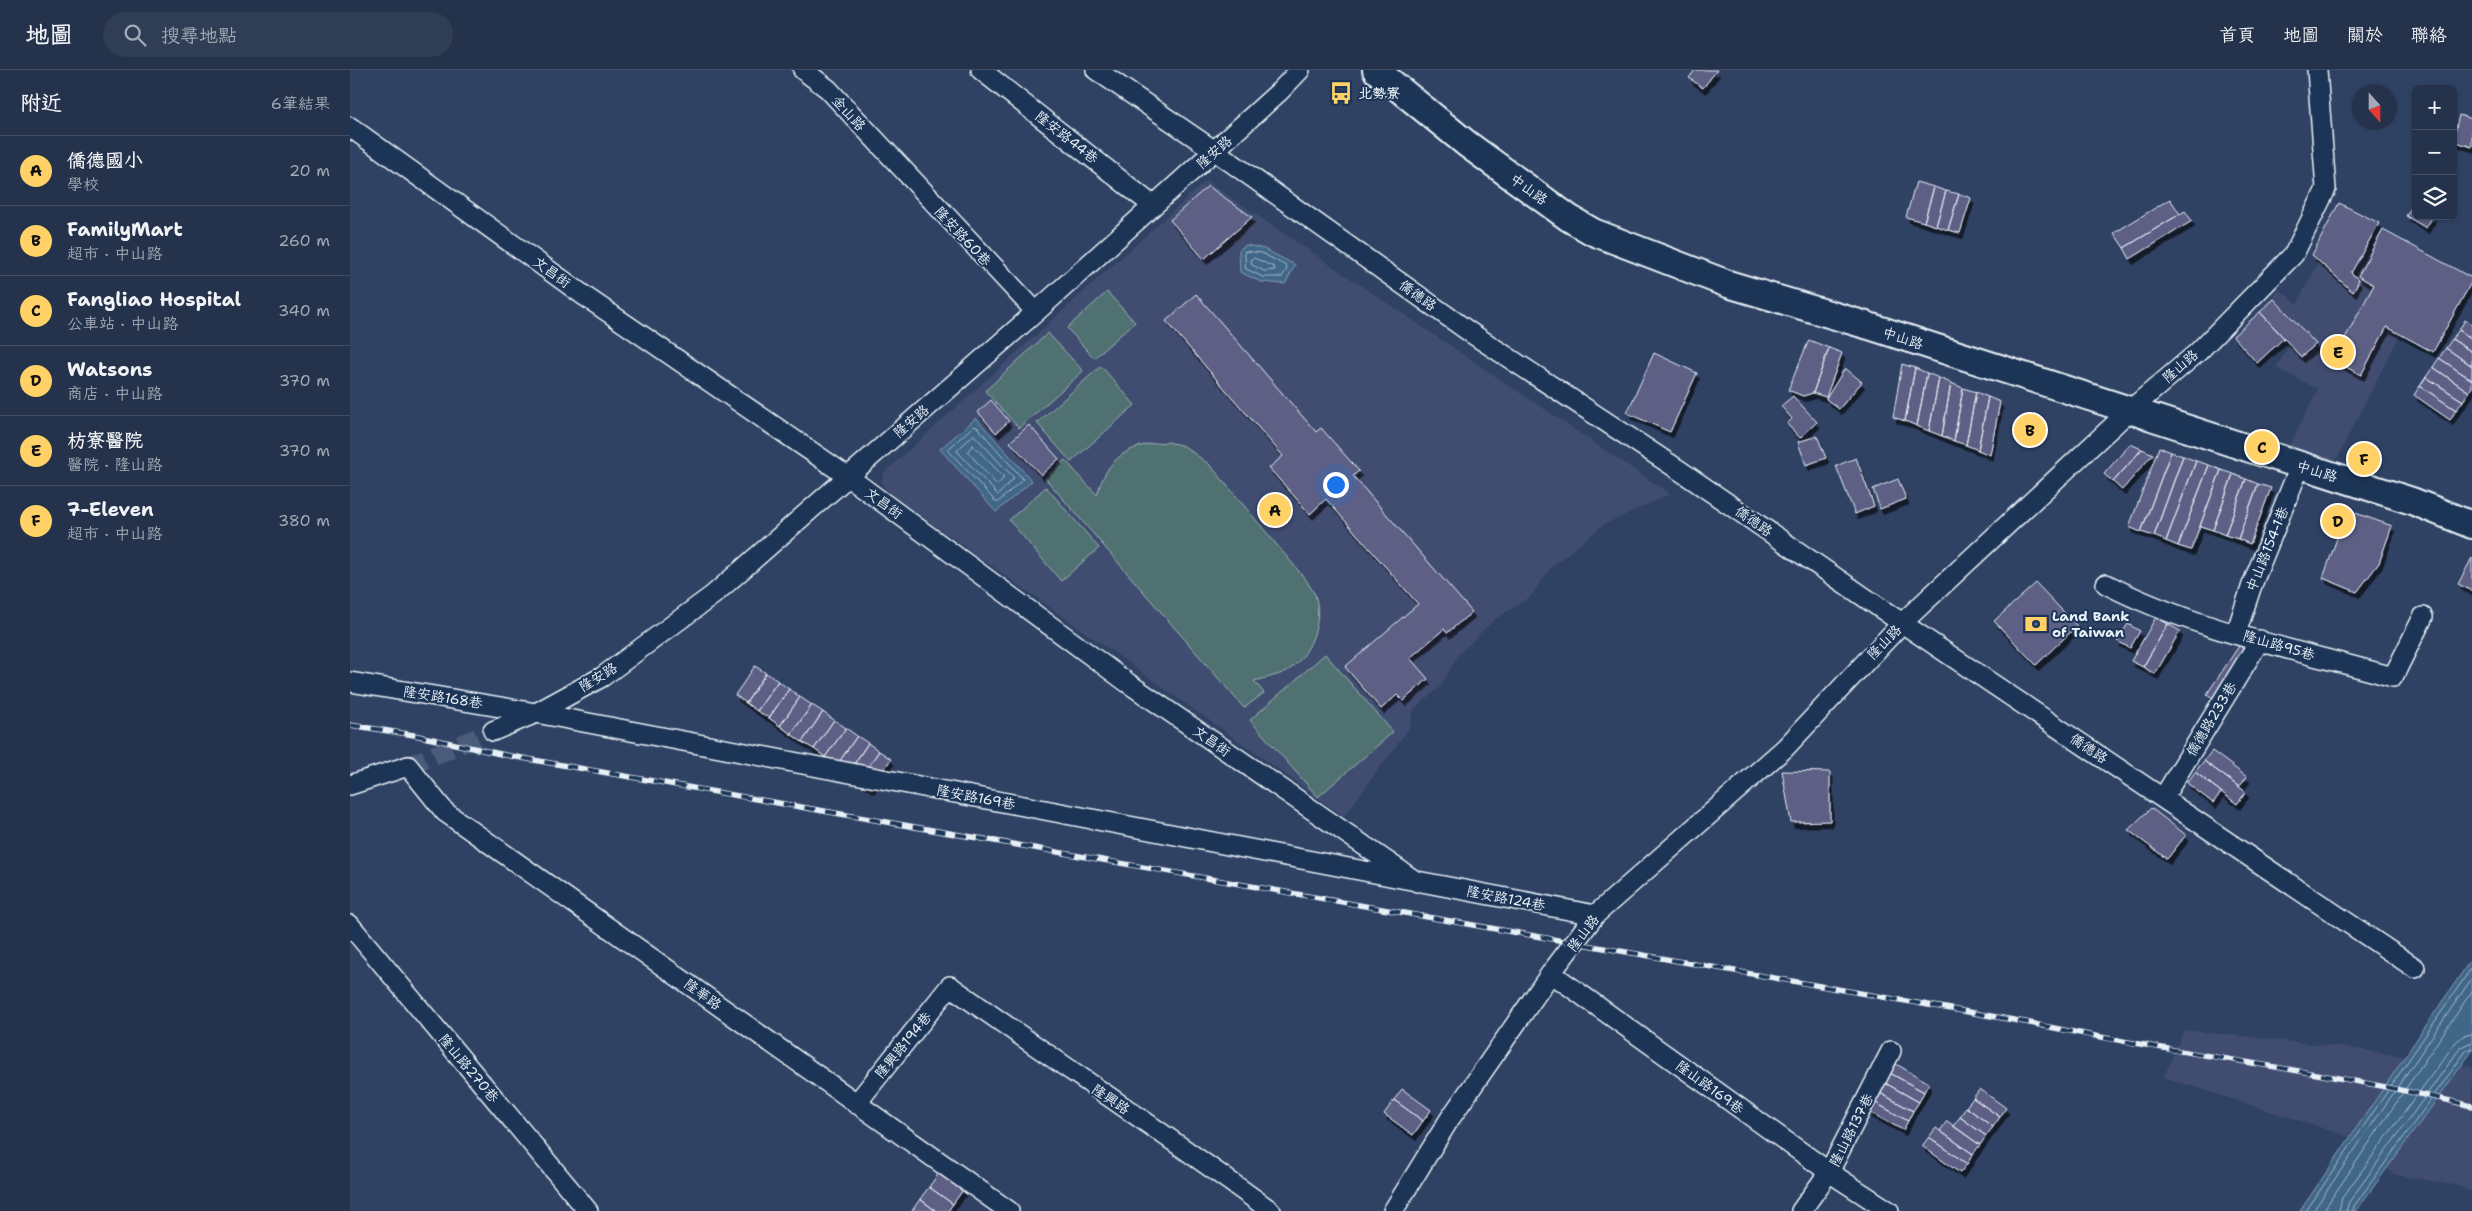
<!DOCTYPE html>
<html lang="zh-TW">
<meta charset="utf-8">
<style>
body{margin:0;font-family:"Shantell Sans","LXGW WenKai TC",sans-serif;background:#303e55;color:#f1f3f6}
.controls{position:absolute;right:15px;top:15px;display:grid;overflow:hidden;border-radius:8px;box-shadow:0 1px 4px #0004}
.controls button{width:45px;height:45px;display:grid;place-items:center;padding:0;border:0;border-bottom:1px solid #414d63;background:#24324b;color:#f1f3f6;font:25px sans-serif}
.compass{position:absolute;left:2002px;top:15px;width:45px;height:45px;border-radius:50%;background:#24324b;box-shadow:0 1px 4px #0004;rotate:159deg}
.you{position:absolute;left:985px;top:414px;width:18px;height:18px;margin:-12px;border:4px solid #fff;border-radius:50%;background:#1a73e8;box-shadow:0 0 0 8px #1a73e833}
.badge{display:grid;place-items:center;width:32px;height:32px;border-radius:50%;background:#ffd166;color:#111;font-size:16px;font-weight:700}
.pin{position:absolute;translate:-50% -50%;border:2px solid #fff;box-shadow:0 1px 5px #0006}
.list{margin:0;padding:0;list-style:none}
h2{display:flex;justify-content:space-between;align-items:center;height:65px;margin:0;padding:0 20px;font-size:21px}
h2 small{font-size:16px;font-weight:400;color:#a3aab5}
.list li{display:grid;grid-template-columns:32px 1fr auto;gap:15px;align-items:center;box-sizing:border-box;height:70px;padding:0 20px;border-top:1px solid #414d63}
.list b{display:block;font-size:19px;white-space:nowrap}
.list p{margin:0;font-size:16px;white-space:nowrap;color:#a3aab5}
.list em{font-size:16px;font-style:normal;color:#a3aab5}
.icon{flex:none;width:28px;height:28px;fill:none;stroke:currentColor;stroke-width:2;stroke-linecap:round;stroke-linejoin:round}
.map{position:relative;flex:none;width:2122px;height:1141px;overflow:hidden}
header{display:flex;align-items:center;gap:30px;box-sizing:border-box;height:70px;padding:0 25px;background:#24324b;border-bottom:1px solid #414d63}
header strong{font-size:24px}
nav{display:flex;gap:28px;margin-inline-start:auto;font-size:18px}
.search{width:350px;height:45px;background:#303e55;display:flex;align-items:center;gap:12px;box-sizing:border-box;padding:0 18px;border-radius:28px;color:#a3aab5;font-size:19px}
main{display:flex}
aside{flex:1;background:#24324b}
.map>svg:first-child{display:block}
.built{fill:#414e71}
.green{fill:#507171;stroke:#9cb1b4}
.water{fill:#406688;stroke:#839eb5}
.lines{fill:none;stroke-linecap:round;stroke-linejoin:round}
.shore{stroke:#a5b9cb;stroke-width:1}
.building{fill:#5d5f84;stroke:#e8f1f8;filter:url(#shadow)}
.street-tunnel{stroke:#4c5c7a;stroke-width:19;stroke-dasharray:19 9;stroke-linecap:butt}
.street-casing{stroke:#e8f1f8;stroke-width:22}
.secondary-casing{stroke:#e8f1f8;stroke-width:30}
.street{stroke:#1d3557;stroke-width:19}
.secondary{stroke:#1d3557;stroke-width:26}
.rail-casing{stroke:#e8f1f8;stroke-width:5.5}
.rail{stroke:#1d3557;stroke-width:4;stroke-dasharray:11;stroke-linecap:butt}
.labels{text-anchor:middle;stroke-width:4;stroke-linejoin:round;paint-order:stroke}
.poi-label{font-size:14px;font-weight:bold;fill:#e8f1f8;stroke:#1d3557;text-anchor:start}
.street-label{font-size:14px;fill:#e8f1f8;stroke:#1d3557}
</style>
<header>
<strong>地圖</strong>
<div class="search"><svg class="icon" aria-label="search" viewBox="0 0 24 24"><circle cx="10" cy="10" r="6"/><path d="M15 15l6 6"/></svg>搜尋地點</div>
<nav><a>首頁</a><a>地圖</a><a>關於</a><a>聯絡</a></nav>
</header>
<main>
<aside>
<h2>附近<small>6筆結果</small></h2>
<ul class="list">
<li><span class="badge">A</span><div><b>僑德國小</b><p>學校</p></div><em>20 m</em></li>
<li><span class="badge">B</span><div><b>FamilyMart</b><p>超市 · 中山路</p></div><em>260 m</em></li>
<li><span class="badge">C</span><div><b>Fangliao Hospital</b><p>公車站 · 中山路</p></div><em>340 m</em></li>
<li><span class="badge">D</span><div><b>Watsons</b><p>商店 · 中山路</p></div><em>370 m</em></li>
<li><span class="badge">E</span><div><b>枋寮醫院</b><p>醫院 · 隆山路</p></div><em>370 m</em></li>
<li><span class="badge">F</span><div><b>7-Eleven</b><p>超市 · 中山路</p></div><em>380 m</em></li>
</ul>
</aside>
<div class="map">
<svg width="2122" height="1141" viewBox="0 0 2122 1141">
<defs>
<filter id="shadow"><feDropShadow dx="3" dy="5.5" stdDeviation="0" flood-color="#0009"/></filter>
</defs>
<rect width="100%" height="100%" fill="#304264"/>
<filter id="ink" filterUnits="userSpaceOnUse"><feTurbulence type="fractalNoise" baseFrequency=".02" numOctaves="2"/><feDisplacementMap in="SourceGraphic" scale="10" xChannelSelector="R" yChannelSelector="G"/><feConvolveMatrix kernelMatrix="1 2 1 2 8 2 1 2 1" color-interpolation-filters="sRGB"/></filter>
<g filter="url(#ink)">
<path class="built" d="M 856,111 L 1320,424 L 1253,455 L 1202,496 L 1181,526 L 1144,550 L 1110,583 L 1089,618 L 1064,639 L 1059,658 L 994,746 L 538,422 L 532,413 L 533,404 Z
M 1984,162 L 2078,209 L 1977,408 L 1931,393 L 1968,319 L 1926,298 L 1944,267 L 1912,237 L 1930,220 L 1947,234 Z
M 1834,960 L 1999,978 L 2122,997 L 2122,1122 L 2109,1116 L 2043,1104 L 2007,1069 L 1814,1007 Z"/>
<path class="green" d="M 757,222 L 785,252 L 744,288 L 717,258 Z
M 698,263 L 733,301 L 669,358 L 635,321 Z
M 751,296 L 785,335 L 721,392 L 687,353 Z
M 818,372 L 834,376 L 860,395 L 957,511 C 959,516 963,520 965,525 C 974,550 960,587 937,601 C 927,606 915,608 904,611 L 914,623 L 894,638 L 695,408 L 715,390 L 747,425 C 757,387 779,374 818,372 Z
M 696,417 L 749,478 L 711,511 L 659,450 Z
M 975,584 L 1043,662 L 968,727 L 900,650 Z"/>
<path class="water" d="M 896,175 L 914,179 L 945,195 L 935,214 L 911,212 L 890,202 L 889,180 Z
M 626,348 L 682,411 L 646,442 L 590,379 Z
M 2122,888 L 2122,981 L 2006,1141 L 1950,1141 Z"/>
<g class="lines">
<path class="shore" d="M 895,181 L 912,183 L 936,196 L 937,199 L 932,207 L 913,207 L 896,199 Z
M 904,188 L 924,197 L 925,200 L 914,201 L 902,195 L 901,190 Z
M 624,356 L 627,357 L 673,409 L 647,433 L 598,380 Z
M 624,365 L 664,408 L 648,425 L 607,381 Z
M 623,375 L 654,407 L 649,414 L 646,414 L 618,382 Z
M 1956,1141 L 2122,897
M 1963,1141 L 2122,908
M 1973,1141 L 2122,921
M 1989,1141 L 1992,1128 L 2105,973 L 2113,966 L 2122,964
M 1996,1141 L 1999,1132 L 2111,977 L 2122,972
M 2003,1141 L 2004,1136 L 2116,981 L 2122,978"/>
</g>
<path class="building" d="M 1345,0 L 1367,0 L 1353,18 L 1339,8 Z
M 2109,45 L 2122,49 L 2122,77 L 2103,71 Z
M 1566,112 L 1584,117 L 1574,152 L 1556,147 Z
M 858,116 L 902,147 L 854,189 L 820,150 Z
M 1584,117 L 1596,121 L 1586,156 L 1574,152 Z
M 1596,121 L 1609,124 L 1598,160 L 1586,156 Z
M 1609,124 L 1621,128 L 1610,163 L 1598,160 Z
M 1820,129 L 1830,144 L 1774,178 L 1764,163 Z
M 2066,130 L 2066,146 L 2083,146 L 2076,158 L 2056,146 Z
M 1989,133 L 2029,153 L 2001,203 L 2009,210 L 2003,222 L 1962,185 Z
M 1835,141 L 1842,151 L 1780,189 L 1774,178 Z
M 2033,160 L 2122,208 L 2122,211 L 2083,282 L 2037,257 L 2011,305 L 1983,290 L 2024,215 L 2008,206 Z
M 846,224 L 966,362 L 971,358 L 1009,401 L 1003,406 L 1122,542 L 1097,563 L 1094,559 L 1060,588 L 1078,609 L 1053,631 L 1047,625 L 1031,639 L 995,597 L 1068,534 L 976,429 L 960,444 L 919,398 L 933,386 L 816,251 Z
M 1924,229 L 1966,274 L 1951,287 L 1910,242 Z
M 1910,242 L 1934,268 L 1907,293 L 1883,266 Z
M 2115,250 L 2122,255 L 2122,269 L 2109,260 Z
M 2109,260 L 2122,269 L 2122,282 L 2102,269 Z
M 2102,269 L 2122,282 L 2122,296 L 2096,278 Z
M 1459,270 L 1479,278 L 1463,323 L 1453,326 L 1438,320 Z
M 1479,278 L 1492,283 L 1476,327 L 1463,323 Z
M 2096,278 L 2122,296 L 2122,310 L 2089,288 Z
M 1304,283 L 1347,303 L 1320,362 L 1277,343 Z
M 2089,288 L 2122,310 L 2122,317 L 2119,322 L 2083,297 Z
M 1552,294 L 1565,298 L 1555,351 L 1543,347 Z
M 2083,297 L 2119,322 L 2113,331 L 2076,307 Z
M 1495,298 L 1512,312 L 1489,339 L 1476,329 Z
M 1565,298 L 1577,303 L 1567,356 L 1555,351 Z
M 1577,303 L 1589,308 L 1579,361 L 1567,356 Z
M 2076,307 L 2113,331 L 2106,340 L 2070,316 Z
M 1589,308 L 1601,313 L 1592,366 L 1579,361 Z
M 1601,313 L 1613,318 L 1604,371 L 1592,366 Z
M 2070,316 L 2106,340 L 2100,350 L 2064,325 Z
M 1613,318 L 1626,322 L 1616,375 L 1604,371 Z
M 1626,322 L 1638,327 L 1628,380 L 1616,375 Z
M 1443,326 L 1467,352 L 1450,368 L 1437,354 L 1442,349 L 1431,336 Z
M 1638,327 L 1650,332 L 1640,385 L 1628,380 Z
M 641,330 L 659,351 L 646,363 L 628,342 Z
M 679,355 L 709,389 L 691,405 L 660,372 Z
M 1467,366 L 1476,388 L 1456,395 L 1448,372 Z
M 1780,374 L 1792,379 L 1763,412 L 1754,404 Z
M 1809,377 L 1821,382 L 1791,462 L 1779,457 Z
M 1792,379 L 1803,384 L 1772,420 L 1763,412 Z
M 1821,382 L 1833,386 L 1804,466 L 1791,462 Z
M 1833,386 L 1846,391 L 1816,471 L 1804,466 Z
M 1506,388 L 1524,436 L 1505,444 L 1486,396 Z
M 1846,391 L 1859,395 L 1828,476 L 1816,471 Z
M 1859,395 L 1871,400 L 1841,480 L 1828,476 Z
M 1871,400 L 1883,404 L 1863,460 L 1850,456 Z
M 1883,404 L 1896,409 L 1875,465 L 1863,460 Z
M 1548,409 L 1556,429 L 1530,439 L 1523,419 Z
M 1896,409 L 1908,414 L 1888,469 L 1875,465 Z
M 1908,414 L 1921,418 L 1900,474 L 1888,469 Z
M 1997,440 L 2042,456 L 2029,493 L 2007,522 L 1973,508 Z
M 2122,488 L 2122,521 L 2108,514 Z
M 1686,513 L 1727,556 L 1686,595 L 1644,551 Z
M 1806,547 L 1818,554 L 1793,597 L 1781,591 Z
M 1778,554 L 1790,561 L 1780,578 L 1767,571 Z
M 1818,554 L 1830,561 L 1805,604 L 1793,597 Z
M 1889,576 L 1905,580 L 1870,633 L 1857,624 Z
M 405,596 L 416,603 L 396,633 L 385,625 Z
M 416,603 L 428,611 L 407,641 L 396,633 Z
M 428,611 L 439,619 L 419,648 L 407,641 Z
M 439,619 L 450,627 L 430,656 L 419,648 Z
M 450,627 L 462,635 L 441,664 L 430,656 Z
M 462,635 L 473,642 L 452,672 L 441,664 Z
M 473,642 L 484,650 L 464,679 L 452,672 Z
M 484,650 L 496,658 L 475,687 L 464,679 Z
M 496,658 L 507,666 L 487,695 L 475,687 Z
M 507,666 L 518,673 L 498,703 L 487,695 Z
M 518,673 L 529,681 L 509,710 L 498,703 Z
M 529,681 L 541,689 L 521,718 L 509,710 Z
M 1862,681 L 1897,707 L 1889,717 L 1854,691 Z
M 1854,691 L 1896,722 L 1887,734 L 1845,702 Z
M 1432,701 L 1480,702 L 1480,751 L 1441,752 Z
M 1845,702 L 1871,722 L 1863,733 L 1837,713 Z
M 1801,738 L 1836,765 L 1817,789 L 1778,760 Z
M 1546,994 L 1579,1013 L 1574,1022 L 1540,1003 Z
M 1540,1003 L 1574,1022 L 1569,1032 L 1535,1013 Z
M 1535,1013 L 1569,1032 L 1563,1041 L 1530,1023 Z
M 1052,1019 L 1081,1040 L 1073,1051 L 1044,1030 Z
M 1630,1019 L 1656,1038 L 1650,1047 L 1623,1028 Z
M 1530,1023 L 1563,1041 L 1558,1051 L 1524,1032 Z
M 1623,1028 L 1650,1047 L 1643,1057 L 1616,1037 Z
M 1044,1030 L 1073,1051 L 1063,1065 L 1034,1044 Z
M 1524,1032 L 1558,1051 L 1553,1060 L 1519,1042 Z
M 1616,1037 L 1643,1057 L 1636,1066 L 1610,1047 Z
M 1610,1047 L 1636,1066 L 1630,1075 L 1603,1056 Z
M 1597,1051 L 1630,1075 L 1623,1084 L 1590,1061 Z
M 1586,1058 L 1623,1084 L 1617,1094 L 1579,1067 Z
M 1579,1067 L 1617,1094 L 1610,1103 L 1572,1076 Z
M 589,1103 L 613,1120 L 603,1134 L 579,1117 Z
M 579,1117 L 603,1134 L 598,1141 L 586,1141 L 570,1129 Z
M 570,1129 L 586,1141 L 562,1141 Z"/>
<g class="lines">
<path class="street-tunnel" d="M 58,696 L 143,661"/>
<defs>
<path id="street" d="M 453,0 L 478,19 L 686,242
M 631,0 L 802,135
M 746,0 L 865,81 L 1121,263 L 1329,400 L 1552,553 L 2065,898
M 0,57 L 236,227 L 497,406 L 778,613 L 1067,812
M 1756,514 C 1845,560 1947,580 2043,607 L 2073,547
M 1886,563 L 1902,515 L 1950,396
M 0,612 L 186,643 L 1245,845
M 143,661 L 186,643 L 252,607 L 363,525 L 686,242 L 930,21 L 950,0
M 0,715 L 58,696 L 95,742 L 659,1141
M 1813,728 L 1910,570
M 0,855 L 238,1141
M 1201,903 L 1479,1102 L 1539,1141
M 506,1034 L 600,916 C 707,992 816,1064 921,1141
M 1043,1141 L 1099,1050 L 1201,903 L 1245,845 L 1435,678 L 1552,553 L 1780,340 L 1848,282 L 1944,184 L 1976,119 L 1967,0
M 1451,1141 L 1479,1102 L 1541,981"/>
<path id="secondary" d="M 1026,0 L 1117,74 L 1219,148 L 1243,162 L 1378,214 L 1519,256 L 2062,431 L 2122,455"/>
</defs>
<use href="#street" class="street-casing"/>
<use href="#secondary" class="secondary-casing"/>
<use href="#street" class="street"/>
<use href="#secondary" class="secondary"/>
<defs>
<path id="rail" d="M 0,655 L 64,665 L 155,685 L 1675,952 C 1823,984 1975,1000 2122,1036"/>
</defs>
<use href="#rail" class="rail-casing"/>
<use href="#rail" class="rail"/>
</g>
</g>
<defs>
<symbol id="bus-bare" viewBox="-9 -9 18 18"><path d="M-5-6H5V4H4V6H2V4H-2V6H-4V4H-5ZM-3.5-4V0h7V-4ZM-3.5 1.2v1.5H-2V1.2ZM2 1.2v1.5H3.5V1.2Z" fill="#ffd166" stroke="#1d3557" stroke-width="2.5" paint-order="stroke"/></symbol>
<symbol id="bank-bare" viewBox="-9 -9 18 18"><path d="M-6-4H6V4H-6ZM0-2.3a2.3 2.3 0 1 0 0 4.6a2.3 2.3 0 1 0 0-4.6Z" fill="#ffd166" stroke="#1d3557" stroke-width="2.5" paint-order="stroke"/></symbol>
</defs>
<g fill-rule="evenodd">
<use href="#bus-bare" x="975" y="7" width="32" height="32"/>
<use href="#bank-bare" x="1670" y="538" width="32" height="32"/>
</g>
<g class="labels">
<g class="poi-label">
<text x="1008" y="28">北勢寮</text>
<text x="1702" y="551">Land Bank<tspan x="1702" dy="16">of Taiwan</tspan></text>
</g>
<g class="street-label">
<text transform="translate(499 43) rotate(48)" y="5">金山路</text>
<text transform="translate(717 67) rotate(38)" y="5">隆安路44巷</text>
<text transform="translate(864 82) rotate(-41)" y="5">隆安路</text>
<text transform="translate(1179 119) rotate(36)" y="5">中山路</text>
<text transform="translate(613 166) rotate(47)" y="5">隆安路60巷</text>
<text transform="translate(202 202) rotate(36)" y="5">文昌街</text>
<text transform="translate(1068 225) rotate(36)" y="5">僑德路</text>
<text transform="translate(1553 268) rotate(18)" y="5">中山路</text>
<text transform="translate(1830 296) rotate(-41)" y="5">隆山路</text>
<text transform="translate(561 351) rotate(-41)" y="5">隆安路</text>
<text transform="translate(1967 401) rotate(17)" y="5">中山路</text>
<text transform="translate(534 433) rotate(36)" y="5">文昌街</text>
<text transform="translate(1404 451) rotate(35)" y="5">僑德路</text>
<text transform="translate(1917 479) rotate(-68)" y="5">中山路154-1巷</text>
<text transform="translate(1534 572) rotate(-46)" y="5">隆山路</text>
<text transform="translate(1929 575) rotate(16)" y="5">隆山路95巷</text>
<text transform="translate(248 607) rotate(-32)" y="5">隆安路</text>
<text transform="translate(93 627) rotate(9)" y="5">隆安路168巷</text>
<text transform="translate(1861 649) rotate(-59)" y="5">僑德路233巷</text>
<text transform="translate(862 671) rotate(35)" y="5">文昌街</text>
<text transform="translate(1739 678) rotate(34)" y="5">僑德路</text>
<text transform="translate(626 727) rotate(11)" y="5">隆安路169巷</text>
<text transform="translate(1156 828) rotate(11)" y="5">隆安路124巷</text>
<text transform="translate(1233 863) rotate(-53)" y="5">隆山路</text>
<text transform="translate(353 924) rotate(36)" y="5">隆華路</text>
<text transform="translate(553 975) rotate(-51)" y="5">隆興路194巷</text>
<text transform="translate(119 998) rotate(50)" y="5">隆山路270巷</text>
<text transform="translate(1360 1017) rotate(36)" y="5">隆山路169巷</text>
<text transform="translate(761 1029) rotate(34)" y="5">隆興路</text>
<text transform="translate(1501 1060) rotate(-63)" y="5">隆山路137巷</text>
</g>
</g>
</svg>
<div class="controls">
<button>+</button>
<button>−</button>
<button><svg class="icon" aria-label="layers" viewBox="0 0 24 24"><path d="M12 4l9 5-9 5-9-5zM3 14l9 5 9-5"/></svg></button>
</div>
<svg class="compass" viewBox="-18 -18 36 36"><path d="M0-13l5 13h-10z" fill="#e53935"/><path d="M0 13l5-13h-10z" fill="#a3aab5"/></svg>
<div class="you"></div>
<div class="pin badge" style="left:925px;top:440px">A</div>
<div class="pin badge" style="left:1680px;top:360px">B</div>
<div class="pin badge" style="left:1912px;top:377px">C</div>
<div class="pin badge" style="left:1988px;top:451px">D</div>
<div class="pin badge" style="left:1988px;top:282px">E</div>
<div class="pin badge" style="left:2014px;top:389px">F</div>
</div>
</main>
